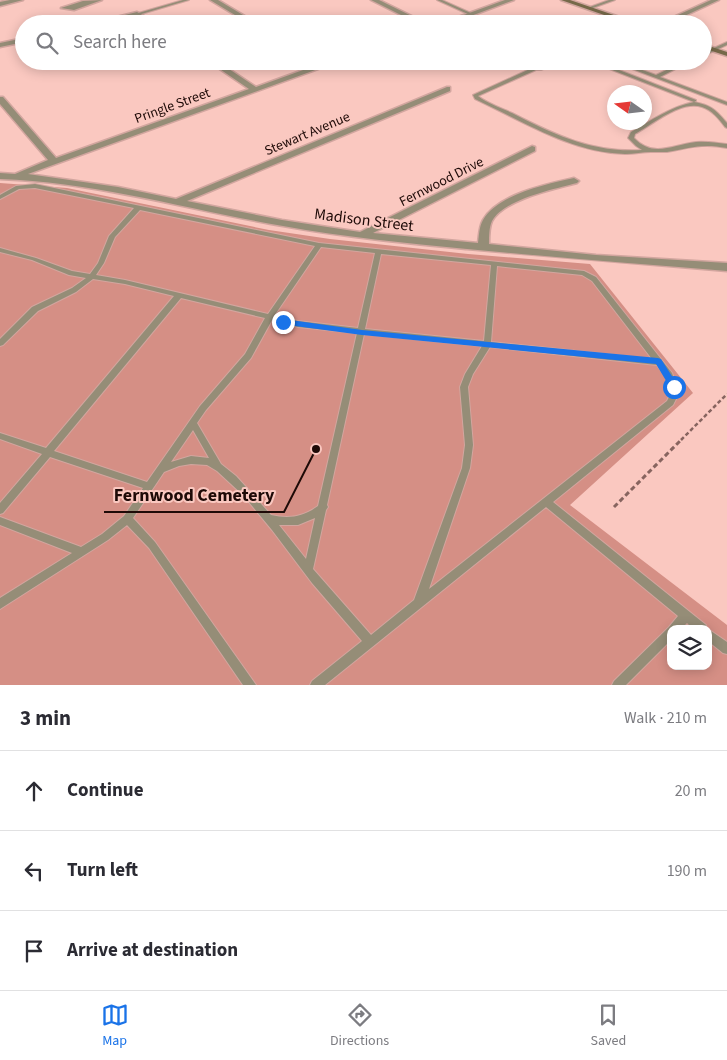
<!DOCTYPE html>
<meta charset="utf-8">
<style>
body{margin:0;font-family:"Source Sans 3",sans-serif;background:#f7f7f7;color:#2b2b33}
.controls{position:absolute;right:15px;bottom:15px;display:grid;overflow:hidden;border-radius:10px;box-shadow:0 2px 12px #0003}
.controls button{width:45px;height:45px;display:grid;place-items:center;padding:0;border:0;border-bottom:1px solid #e1e1e2;background:#fff;color:#2b2b33;font:25px sans-serif}
.compass{position:absolute;left:607px;top:85px;width:45px;height:45px;border-radius:50%;background:#fff;box-shadow:0 2px 12px #0003;rotate:284deg}
.stop{position:absolute;width:15px;height:15px;margin:-11px;border:4px solid #1a73e8;border-radius:50%;background:#fff}
.stop.end{background:#1a73e8;border-color:#fff;box-shadow:0 1px 5px #0008}
.list{margin:0;padding:0;list-style:none}
h2{display:flex;justify-content:space-between;align-items:center;height:65px;margin:0;padding:0 20px;font-size:21px}
h2 small{font-size:16px;font-weight:400;color:#7c7c81}
.list li{display:grid;grid-template-columns:32px 1fr auto;gap:15px;align-items:center;box-sizing:border-box;height:80px;padding:0 20px;border-top:1px solid #e1e1e2}
.list b{display:block;font-size:19px;white-space:nowrap}
.list em{font-size:16px;font-style:normal;color:#7c7c81}
.icon{flex:none;width:28px;height:28px;fill:none;stroke:currentColor;stroke-width:2;stroke-linecap:round;stroke-linejoin:round}
.map{position:relative;flex:none;width:727px;height:685px;overflow:hidden}
.search{position:absolute;background:#fff;box-shadow:0 2px 12px #0003;left:15px;right:15px;top:15px;height:55px;display:flex;align-items:center;gap:12px;box-sizing:border-box;padding:0 18px;border-radius:28px;color:#7c7c81;font-size:19px}
.sheet{height:305px;background:#fff}
nav{display:flex;justify-content:space-around;align-items:center;box-sizing:border-box;height:70px;border-top:1px solid #e1e1e2;background:#fff;font-size:14px;color:#7c7c81}
nav a{display:grid;justify-items:center;gap:2px}
nav .on{color:#1a73e8}
.map>svg:first-child{display:block}
.green{fill:#d58f85;fill-rule:evenodd}
.lines{fill:none;stroke-linecap:round;stroke-linejoin:round}
.lane-casing{stroke:#d2a69f;stroke-width:2}
.street-casing{stroke:#d2a69f;stroke-width:3}
.secondary-casing{stroke:#d2a69f;stroke-width:3}
.path-far1{stroke:#87645f;stroke-width:2.5;stroke-dasharray:4 2.5;stroke-linecap:butt}
.path{stroke:#87645f;stroke-width:3;stroke-dasharray:5 3;stroke-linecap:butt}
.lane{fill:#958d77;fill-rule:evenodd}
.street{fill:#958d77;fill-rule:evenodd}
.secondary{fill:#766949;fill-rule:evenodd}
.route{fill:#1a73e8}
.labels{text-anchor:middle;stroke-width:4;stroke-linejoin:round;paint-order:stroke}
.far-street-label{font-size:14px;fill:#1e0a07;stroke:#fac8c0}
.street-label{font-size:16px;fill:#1e0a07;stroke:#fac8c0}
.leader{fill:none;stroke:#1e0a07;stroke-width:2}
.callout-dot{fill:#1e0a07;stroke:#fac8c0;stroke-width:2}
.callout-label{font-size:18px;text-anchor:middle;font-weight:bold;fill:#1e0a07;stroke:#fac8c0;stroke-width:4;stroke-linejoin:round;paint-order:stroke}
</style>
<div class="map">
<svg width="727" height="685" viewBox="0 0 727 685">
<rect width="100%" height="100%" fill="#fac8c0"/>
<path class="green" d="M 0,183 L 67,188 L 269,230 L 330,239 L 468,254 L 590,264 L 693,393 L 570,505 L 727,625 L 727,685 L 0,685 ZM 671,629 L 708,629 L 708,666 L 671,666 Z"/>
<g class="lines">
<defs>
<path id="lane" d="M 183,0 L 189,0 L 138,15 L 135,14 Z
M 437,0 L 442,0 L 473,14 L 470,15 Z
M 609,0 L 615,0 L 590,9 L 587,8 Z
M 727,42 L 727,45 L 703,56 L 703,53 Z
M 556,61 L 563,61 L 541,70 L 536,70 L 478,96 C 487,103 501,108 512,113 C 555,135 593,153 642,150 L 636,146 L 628,138 L 631,132 C 652,120 670,107 694,102 L 589,61 L 596,61 L 696,100 L 696,101 L 694,102 C 711,105 716,110 727,123 L 727,128 L 725,127 C 719,119 712,110 702,107 C 681,100 653,124 635,134 L 634,138 C 653,158 672,145 696,142 C 706,141 717,143 727,144 L 727,148 C 702,143 690,148 667,152 C 661,152 657,152 651,152 C 643,152 634,154 625,154 C 572,153 522,121 475,99 L 473,95 L 532,68 L 531,66 L 539,67 Z
M 611,61 L 618,61 L 656,75 L 685,61 L 691,61 L 660,77 L 727,102 L 727,105 Z
M 35,184 L 319,243 L 584,271 L 596,277 L 672,373 L 679,393 L 673,405 L 553,502 L 706,625 L 707,629 L 693,629 L 687,623 L 681,629 L 671,629 L 671,640 L 626,685 L 612,685 L 614,681 L 669,627 L 678,616 L 546,507 L 325,685 L 310,685 L 312,681 L 362,641 L 312,583 L 272,530 L 244,496 L 217,471 L 207,465 L 191,464 L 179,466 L 164,472 L 133,518 L 155,542 L 256,685 L 243,685 L 149,548 L 127,525 L 108,540 L 0,609 L 0,598 L 72,553 L 0,525 L 0,517 L 81,547 L 102,534 L 124,516 L 143,488 L 50,457 L 3,513 L 0,514 L 0,503 L 42,454 L 0,439 L 0,433 L 46,448 L 174,296 L 125,284 L 93,279 L 76,292 L 38,311 L 3,345 L 0,346 L 0,339 L 32,307 L 72,288 L 86,278 L 69,275 L 32,260 L 0,252 L 0,248 L 36,258 L 72,271 L 90,274 L 98,263 L 109,236 L 134,208 L 35,188 L 19,189 L 0,199 L 0,195 L 16,186 ZM 140,210 L 315,246 L 268,314 L 125,280 L 96,275 L 104,263 L 115,237 ZM 321,247 L 375,253 L 358,328 L 298,321 L 274,316 ZM 381,254 L 491,265 L 484,341 L 365,329 ZM 497,266 L 582,275 L 592,281 L 652,359 L 491,342 ZM 181,298 L 265,318 L 245,354 L 200,406 L 147,482 L 54,451 ZM 272,320 L 298,327 L 357,333 L 318,506 C 303,517 289,519 271,515 L 236,476 L 221,464 L 197,423 L 206,410 L 251,358 ZM 364,334 L 482,346 L 465,374 L 460,387 L 465,445 L 462,468 L 414,600 L 371,635 L 313,569 L 326,510 L 328,507 L 327,505 ZM 490,347 L 657,365 L 665,376 L 671,393 L 667,401 L 429,589 L 470,468 L 473,445 L 468,387 L 473,374 ZM 193,430 L 209,458 L 191,456 L 171,462 ZM 315,518 L 306,559 L 279,525 L 298,525 Z
M 708,629 L 727,642 L 727,654 L 723,653 L 708,641 Z"/>
<path id="street" d="M 10,0 L 23,0 L 0,6 L 0,2 Z
M 102,0 L 74,10 L 61,8 L 83,1 Z
M 210,0 L 218,0 L 258,24 L 250,24 Z
M 371,0 L 379,0 L 428,24 L 419,24 Z
M 505,0 L 514,0 L 449,24 L 439,24 Z
M 711,0 L 719,0 L 667,24 L 658,24 Z
M 137,12 L 158,24 L 150,24 L 136,16 L 101,24 L 88,24 Z
M 24,38 L 24,42 L 0,47 L 0,43 Z
M 208,61 L 217,61 L 256,87 L 328,61 L 340,61 L 28,174 L 118,187 L 176,199 L 447,87 L 450,87 L 450,91 L 187,201 L 282,220 L 360,232 L 532,146 L 535,147 L 535,151 L 373,233 L 478,243 C 479,236 479,227 483,220 C 498,194 547,184 574,178 L 579,181 L 577,183 C 555,189 504,199 492,221 C 489,227 489,237 489,244 L 596,255 L 727,263 L 727,271 C 640,264 553,257 467,249 C 406,243 344,237 283,226 C 189,210 96,182 0,179 L 0,173 L 15,174 L 48,160 L 0,104 L 0,97 L 3,97 L 56,158 L 249,89 Z
M 513,61 L 524,61 L 530,65 L 526,67 Z"/>
<path id="secondary" d="M 561,0 L 570,0 L 640,24 L 630,24 Z
M 703,44 L 727,52 L 727,56 L 703,48 Z"/>
</defs>
<use href="#lane" class="lane-casing"/>
<use href="#street" class="street-casing"/>
<use href="#secondary" class="secondary-casing"/>
<path class="path-far1" d="M 681,440 L 727,394"/>
<path class="path" d="M 614,507 L 682,439"/>
<use href="#lane" class="lane"/>
<use href="#street" class="street"/>
<use href="#secondary" class="secondary"/>
</g>
<path class="route" d="M 283,319 L 362,330 L 658,358 L 661,359 L 679,387 L 674,390 L 671,389 L 656,364 L 362,335 L 280,324 L 279,322 Z"/>
<g class="labels">
<g class="far-street-label">
<text transform="translate(172 105) rotate(-20)" y="5">Pringle Street</text>
<text transform="translate(307 133) rotate(-23)" y="5">Stewart Avenue</text>
<text transform="translate(441 181) rotate(-27)" y="5">Fernwood Drive</text>
</g>
<g class="street-label">
<text transform="translate(364 219) rotate(7)" y="6">Madison Street</text>
</g>
</g>
<path class="leader" d="M316 449L284 512H104"/>
<circle class="callout-dot" cx="316" cy="449" r="5"/>
<g class="callout-label">
<text x="194" y="501">Fernwood Cemetery</text>
</g>
</svg>
<div class="controls">
<button><svg class="icon" aria-label="layers" viewBox="0 0 24 24"><path d="M12 4l9 5-9 5-9-5zM3 14l9 5 9-5"/></svg></button>
</div>
<svg class="compass" viewBox="-18 -18 36 36"><path d="M0-13l5 13h-10z" fill="#e53935"/><path d="M0 13l5-13h-10z" fill="#7c7c81"/></svg>
<div class="stop" style="left:674px;top:387px"></div>
<div class="stop end" style="left:283px;top:322px"></div>
<div class="search"><svg class="icon" aria-label="search" viewBox="0 0 24 24"><circle cx="10" cy="10" r="6"/><path d="M15 15l6 6"/></svg>Search here</div>
</div>
<section class="sheet">
<h2>3 min<small>Walk · 210 m</small></h2>
<ul class="list">
<li><svg class="icon" aria-label="ahead" viewBox="0 0 24 24"><path d="M12 20V5M6 11l6-6 6 6"/></svg><div><b>Continue</b></div><em>20 m</em></li>
<li><svg class="icon" aria-label="left" viewBox="0 0 24 24"><path d="M17 20v-9H6M10 6l-5 5 5 5"/></svg><div><b>Turn left</b></div><em>190 m</em></li>
<li><svg class="icon" aria-label="arrive" viewBox="0 0 24 24"><path d="M6 21V4h12l-3 4 3 4H6"/></svg><div><b>Arrive at destination</b></div></li>
</ul>
</section>
<nav>
<a class="on"><svg class="icon" aria-label="map" viewBox="0 0 24 24"><path d="M3 6l6-2 6 2 6-2v14l-6 2-6-2-6 2zM9 4v14M15 6v14"/></svg>Map</a>
<a><svg class="icon" aria-label="directions" viewBox="0 0 24 24"><path d="M12 3l9 9-9 9-9-9zM9 14v-3h6M13 9l2 2-2 2"/></svg>Directions</a>
<a><svg class="icon" aria-label="saved" viewBox="0 0 24 24"><path d="M7 4h10v16l-5-4-5 4z"/></svg>Saved</a>
</nav>
